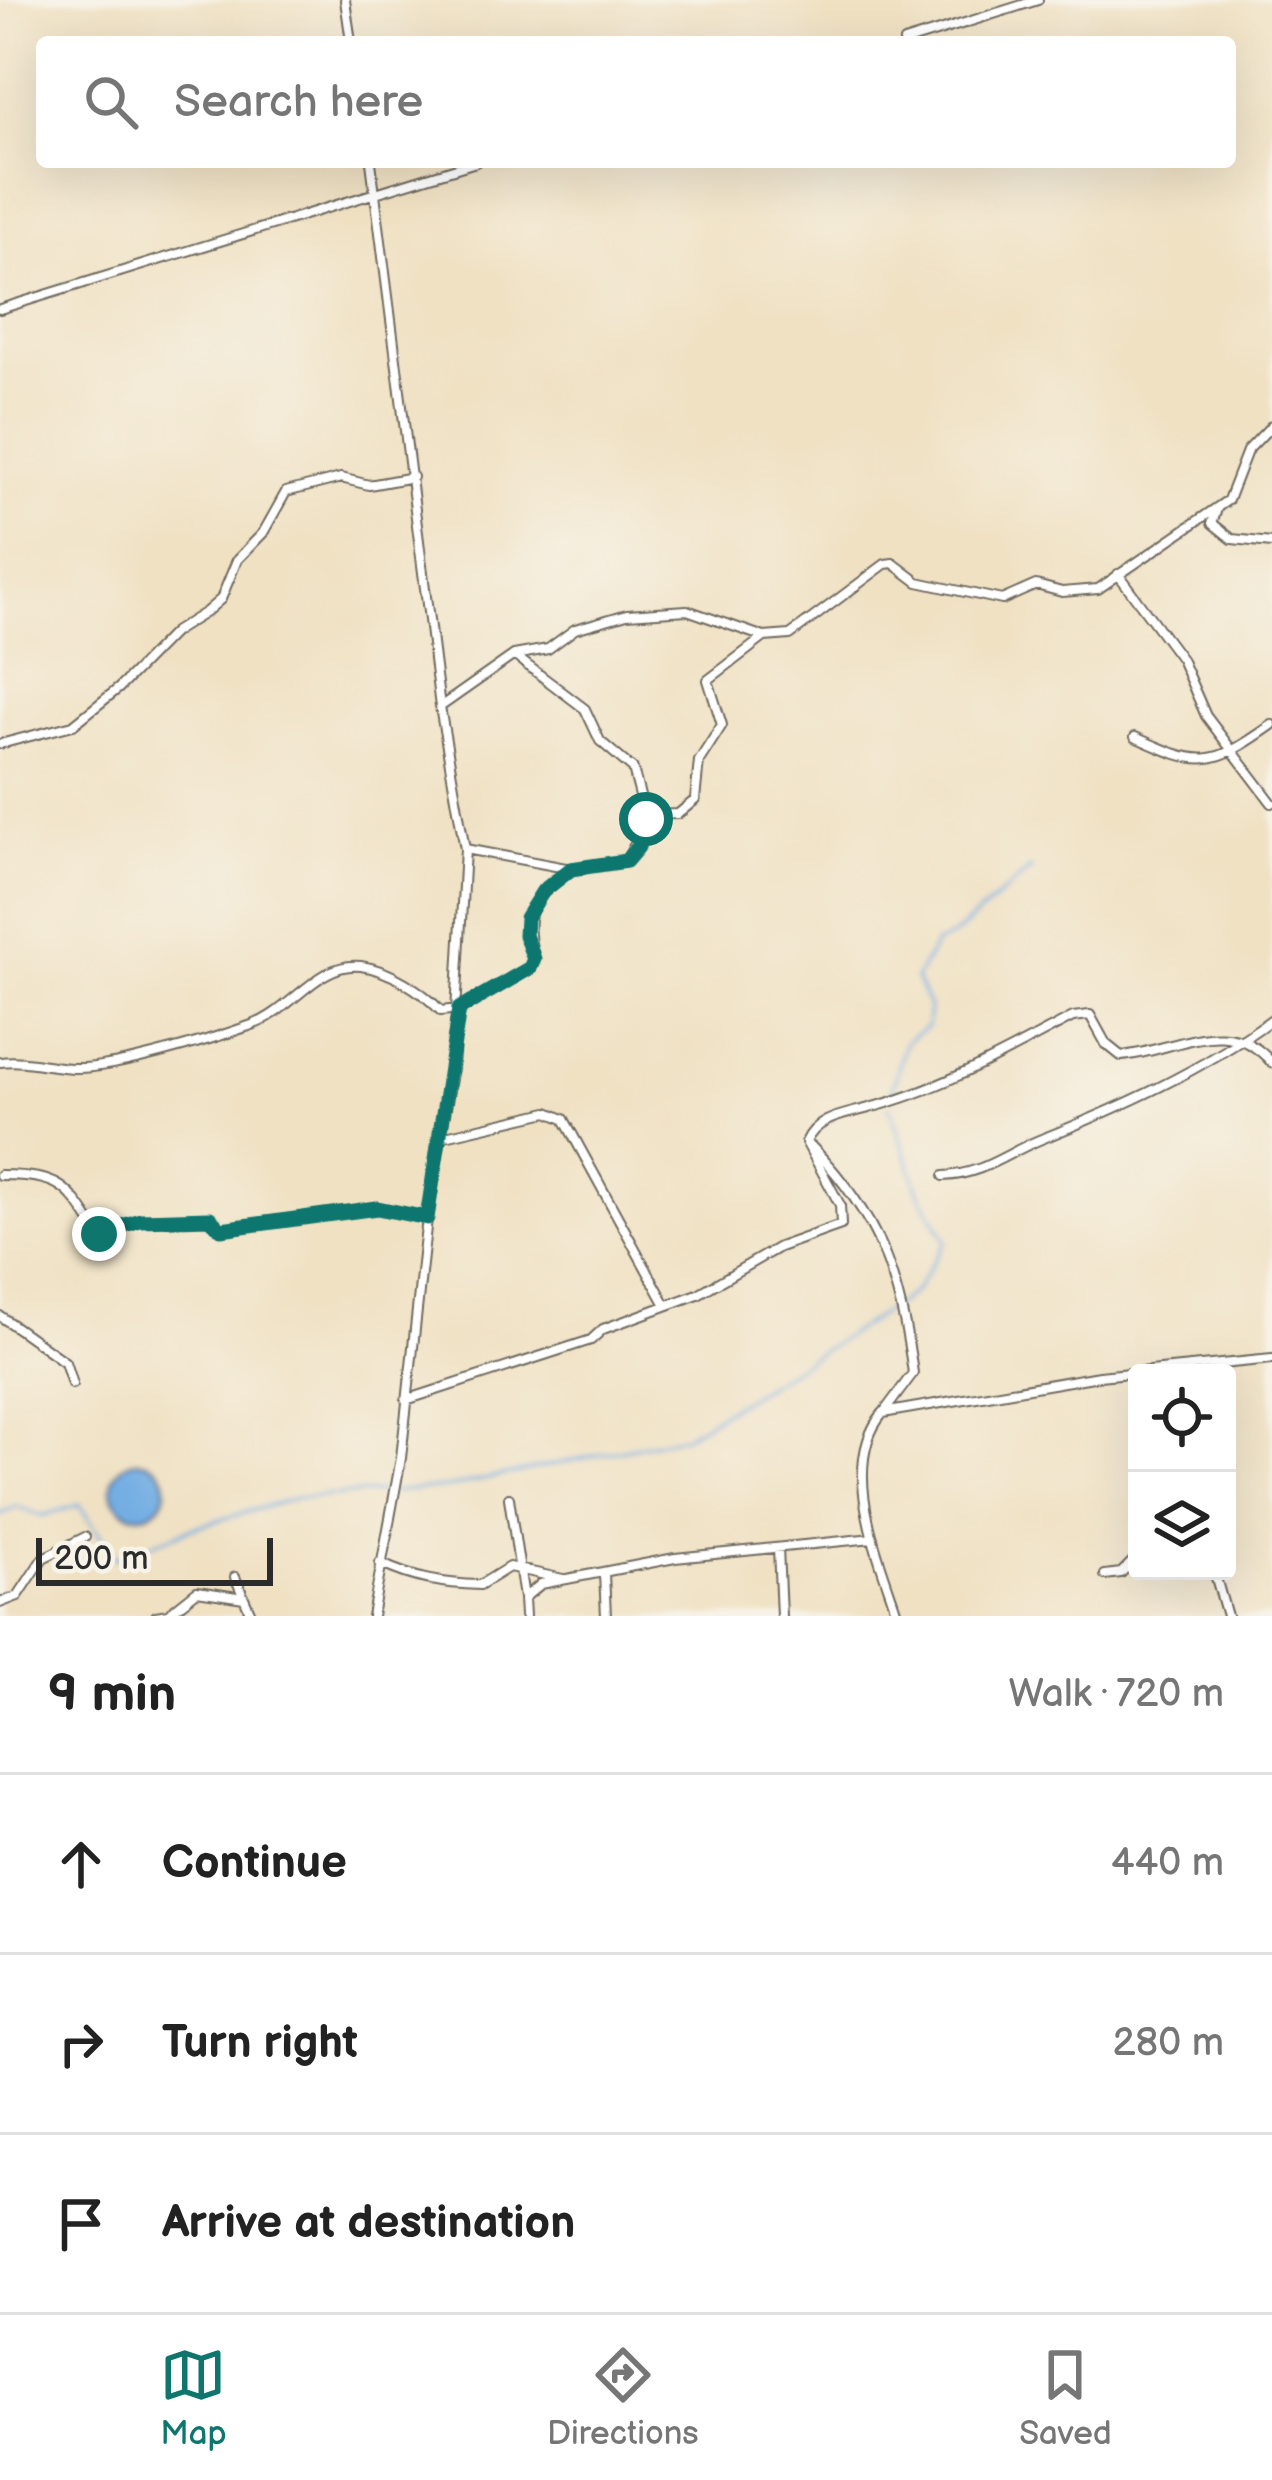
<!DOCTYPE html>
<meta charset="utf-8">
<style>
body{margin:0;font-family:"Balsamiq Sans",sans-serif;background:#f6f6f6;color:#222}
.controls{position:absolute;right:36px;bottom:36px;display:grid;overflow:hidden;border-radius:12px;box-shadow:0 12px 48px #0002}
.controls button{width:108px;height:108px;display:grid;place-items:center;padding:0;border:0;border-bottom:3px solid #e0e0e0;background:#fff;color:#222;font:60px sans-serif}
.scale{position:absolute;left:36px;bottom:30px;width:237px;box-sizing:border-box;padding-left:12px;border:6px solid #2b2b2b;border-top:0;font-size:33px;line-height:42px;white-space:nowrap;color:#2b2b2b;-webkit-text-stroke:9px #f7f3e8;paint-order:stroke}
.stop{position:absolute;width:36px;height:36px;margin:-27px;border:9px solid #0f766e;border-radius:50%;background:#fff}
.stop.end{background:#0f766e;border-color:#fff;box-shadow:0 3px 12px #0008}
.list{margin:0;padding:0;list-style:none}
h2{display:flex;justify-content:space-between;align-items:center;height:156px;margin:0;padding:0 48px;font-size:51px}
h2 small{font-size:39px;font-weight:400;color:#767676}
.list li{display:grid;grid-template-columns:78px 1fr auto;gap:36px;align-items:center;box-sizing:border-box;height:180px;padding:0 48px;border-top:3px solid #e0e0e0}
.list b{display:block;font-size:45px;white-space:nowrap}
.list em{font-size:39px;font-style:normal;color:#767676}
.icon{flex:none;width:66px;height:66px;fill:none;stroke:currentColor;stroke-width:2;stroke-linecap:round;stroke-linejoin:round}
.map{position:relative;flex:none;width:1272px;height:1616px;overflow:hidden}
.search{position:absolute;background:#fff;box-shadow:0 12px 48px #0002;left:36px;right:36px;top:36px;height:132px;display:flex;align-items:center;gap:30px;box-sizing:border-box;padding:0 42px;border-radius:12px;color:#767676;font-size:45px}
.sheet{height:696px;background:#fff}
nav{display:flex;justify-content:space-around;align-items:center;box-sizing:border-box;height:168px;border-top:3px solid #e0e0e0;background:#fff;font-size:33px;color:#767676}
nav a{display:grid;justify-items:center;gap:6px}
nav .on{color:#0f766e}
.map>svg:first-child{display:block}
.water{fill:#72ade3;stroke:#4e6c87;stroke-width:3}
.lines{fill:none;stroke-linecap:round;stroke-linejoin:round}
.stream{stroke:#72ade3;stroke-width:3}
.street-casing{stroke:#706b60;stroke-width:12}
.street{stroke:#fff;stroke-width:8}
.route{stroke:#0f766e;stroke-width:15}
</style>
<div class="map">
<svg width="1272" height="1616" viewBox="0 0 1272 1616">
<rect width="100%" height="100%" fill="#f7f3e8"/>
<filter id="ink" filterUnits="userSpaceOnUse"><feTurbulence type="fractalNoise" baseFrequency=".00833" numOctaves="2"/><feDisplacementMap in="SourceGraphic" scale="24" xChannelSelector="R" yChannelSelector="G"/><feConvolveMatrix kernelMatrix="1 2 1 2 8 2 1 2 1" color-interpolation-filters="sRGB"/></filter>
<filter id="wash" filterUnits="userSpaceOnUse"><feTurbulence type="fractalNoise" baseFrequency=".004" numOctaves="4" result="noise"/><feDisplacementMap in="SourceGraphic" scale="48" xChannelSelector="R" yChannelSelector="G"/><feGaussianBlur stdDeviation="2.7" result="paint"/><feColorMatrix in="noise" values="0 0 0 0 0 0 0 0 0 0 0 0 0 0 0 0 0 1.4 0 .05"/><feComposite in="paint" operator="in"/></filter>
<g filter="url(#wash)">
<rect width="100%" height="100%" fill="#f0e1c3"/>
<path class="water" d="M112 1488a27 27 0 1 1 54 0a27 27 0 1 1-54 0Z"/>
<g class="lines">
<path class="stream" d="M 890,1097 L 906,1041 L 927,1027 L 929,1007 L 916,979 L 935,944 L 953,936 L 1032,868
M 0,1514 L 17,1507 L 42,1516 L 79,1505 L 116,1558 L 195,1527 L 296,1498 L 446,1488 L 684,1436 L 898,1304 L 915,1291 L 946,1241 L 920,1194 L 889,1106"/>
</g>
</g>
<g filter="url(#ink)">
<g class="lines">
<defs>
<path id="street" d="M 345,0 L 351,42
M 904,42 L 1038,0
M 371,162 L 440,707 L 465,849 L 453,1067 L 427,1218 L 401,1458 L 372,1616
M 0,309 L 476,162
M 1217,509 L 1212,523 L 1232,539 L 1272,543
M 1118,574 L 1181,659 L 1206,716 L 1272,803
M 515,656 L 585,709 L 600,741 L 633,769 L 646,819
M 440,707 L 514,655 L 548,649 L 575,629 L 627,614 L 687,610 L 764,637 L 790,635 L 885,564 L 893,563 L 918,582 L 1002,600 L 1036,585 L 1062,592 L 1098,589 L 1228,500 L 1247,451 L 1272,425
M 1135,737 C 1201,767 1211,768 1272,725
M 0,744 L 73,725 L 119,688 L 174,632 L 206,612 L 221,599 L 237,560 L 263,533 L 286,492 L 341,478 L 369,485 L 413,477
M 465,849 L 571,869 L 626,861 L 650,815 L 678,814 L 695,800 L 699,761 L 722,725 L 708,680 L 763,638
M 0,1062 C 27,1059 47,1067 73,1068 C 113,1070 212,1039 252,1025 C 292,1011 318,961 361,966 C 390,970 422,991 441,1011 L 459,1009 L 530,968 L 534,959 C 523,909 531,901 571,869
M 441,1137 L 548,1112 L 564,1119 L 666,1305
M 812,1147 C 880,1217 900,1279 913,1373 L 884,1412
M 0,1175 C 61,1176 67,1184 99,1235 L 140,1220 L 210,1218 L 221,1229 L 377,1207 L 427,1218
M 944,1176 C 983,1174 1005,1154 1039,1140 C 1119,1108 1202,1071 1272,1019
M 0,1316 L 65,1362 L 72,1384
M 406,1400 L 591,1340 L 603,1329 L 698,1294 L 779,1247 L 841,1225 L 840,1205 L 806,1142 C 817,1117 845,1115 869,1108 C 941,1090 1008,1051 1073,1017 L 1090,1015 L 1106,1044 L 1121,1056 C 1174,1052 1227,1010 1272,1063
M 509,1498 L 524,1598
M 778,1548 L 781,1616
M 380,1563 C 413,1579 444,1584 480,1585 L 509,1567 L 563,1579
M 1214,1571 L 1227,1616
M 604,1573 L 606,1616
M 1105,1575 L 1121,1573 L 1137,1557
M 235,1577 L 252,1616
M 0,1603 L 18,1596 L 43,1558 L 85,1537
M 156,1616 L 168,1614 L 197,1591 L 244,1598
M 525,1616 L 524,1598 L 541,1584 L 675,1558 L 873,1538
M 898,1616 C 880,1559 838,1466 883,1413 L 1099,1376 L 1272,1359"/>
</defs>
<use href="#street" class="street-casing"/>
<use href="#street" class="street"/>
</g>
</g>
<g class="lines" filter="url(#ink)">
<path class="route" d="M 99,1234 L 140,1220 L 210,1218 L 221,1229 L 377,1208 L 427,1218 L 459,1009 L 530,968 L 534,959 L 525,935 L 526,918 L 543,891 L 571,869 L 626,861 L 638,847 L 646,819"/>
</g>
</svg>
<div class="controls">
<button><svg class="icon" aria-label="locate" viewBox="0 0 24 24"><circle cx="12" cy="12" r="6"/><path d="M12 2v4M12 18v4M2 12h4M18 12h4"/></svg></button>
<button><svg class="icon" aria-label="layers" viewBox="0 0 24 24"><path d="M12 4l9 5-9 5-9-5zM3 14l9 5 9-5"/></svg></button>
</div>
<div class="scale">200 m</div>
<div class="stop" style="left:646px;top:819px"></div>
<div class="stop end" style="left:99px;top:1234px"></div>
<div class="search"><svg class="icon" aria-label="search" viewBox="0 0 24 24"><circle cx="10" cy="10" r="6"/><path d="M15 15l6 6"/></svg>Search here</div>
</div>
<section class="sheet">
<h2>9 min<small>Walk · 720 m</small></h2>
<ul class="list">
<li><svg class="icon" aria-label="ahead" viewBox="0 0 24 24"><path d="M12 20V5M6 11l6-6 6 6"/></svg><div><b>Continue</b></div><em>440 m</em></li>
<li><svg class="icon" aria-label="right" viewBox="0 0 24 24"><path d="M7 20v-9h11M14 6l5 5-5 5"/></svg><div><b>Turn right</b></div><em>280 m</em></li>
<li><svg class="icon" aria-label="arrive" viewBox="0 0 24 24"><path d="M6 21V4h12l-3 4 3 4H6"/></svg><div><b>Arrive at destination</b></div></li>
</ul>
</section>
<nav>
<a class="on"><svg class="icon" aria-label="map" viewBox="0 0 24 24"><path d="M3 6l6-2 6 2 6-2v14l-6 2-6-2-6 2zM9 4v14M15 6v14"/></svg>Map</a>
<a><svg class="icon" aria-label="directions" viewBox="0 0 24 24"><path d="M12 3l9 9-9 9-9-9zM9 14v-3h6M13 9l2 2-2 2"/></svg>Directions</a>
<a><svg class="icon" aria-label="saved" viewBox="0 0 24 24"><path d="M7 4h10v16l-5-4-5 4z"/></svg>Saved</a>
</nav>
